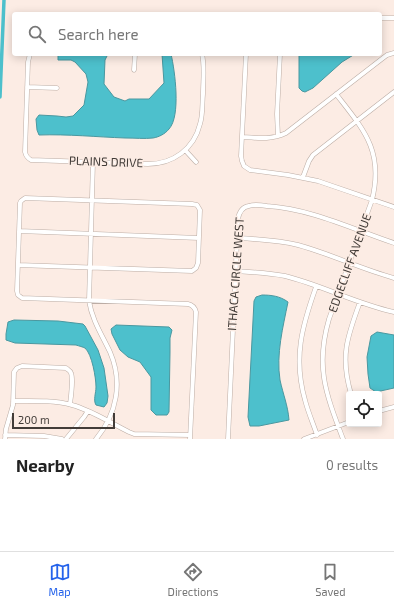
<!DOCTYPE html>
<style>
body{margin:0;font-family:"Exo 2",sans-serif;background:#f2f2f2;color:#222}
.controls{position:absolute;right:12px;bottom:12px;display:grid;overflow:hidden;border-radius:4px;box-shadow:0 2px 10px #0003}
.controls button{width:36px;height:36px;display:grid;place-items:center;padding:0;border:0;border-bottom:1px solid #e0e0e0;background:#fff;color:#222;font:20px sans-serif}
.scale{position:absolute;left:12px;bottom:10px;width:103px;box-sizing:border-box;padding-left:4px;border:2px solid #423c38;border-top:0;font-size:11px;line-height:14px;white-space:nowrap;color:#423c38;-webkit-text-stroke:3px #fcece4;paint-order:stroke}
.list{margin:0;padding:0;list-style:none}
h2{display:flex;justify-content:space-between;align-items:center;height:52px;margin:0;padding:0 16px;font-size:17px}
h2 small{font-size:13px;font-weight:400;color:#767676}
.icon{flex:none;width:22px;height:22px;fill:none;stroke:currentColor;stroke-width:2;stroke-linecap:round;stroke-linejoin:round}
.map{position:relative;flex:none;width:394px;height:439px;overflow:hidden}
.search{position:absolute;background:#fff;box-shadow:0 2px 10px #0003;left:12px;right:12px;top:12px;height:44px;display:flex;align-items:center;gap:10px;box-sizing:border-box;padding:0 14px;border-radius:4px;color:#767676;font-size:15px}
.sheet{height:112px;background:#fff}
nav{display:flex;justify-content:space-around;align-items:center;box-sizing:border-box;height:56px;border-top:1px solid #e0e0e0;background:#fff;font-size:11px;color:#767676}
nav a{display:grid;justify-items:center;gap:2px}
nav .on{color:#2563eb}
.map>svg:first-child{display:block}
.water{fill:#4dc0cc;stroke:#4a98a0}
.lines{fill:none;stroke-linecap:round;stroke-linejoin:round}
.canal{stroke:#4dc0cc;stroke-width:3.5}
.minor-casing{stroke:#bcada5;stroke-width:5}
.minor{stroke:#fff;stroke-width:4}
.labels{text-anchor:middle;stroke-width:3;stroke-linejoin:round;paint-order:stroke}
.street-label{font-size:12px;fill:#423c38;stroke:#fcece4}
</style>
<div class="map">
<svg width="394" height="439" viewBox="0 0 394 439">
<rect width="100%" height="100%" fill="#fcece4"/>
<path class="water" d="M 58,54 L 108,54 L 105,60 L 104,84 L 114,97 L 125,101 L 129,99 L 149,99 L 164,83 L 162,54 L 171,54 C 175,71 181,116 169,129 C 165,134 159,137 153,138 C 145,139 134,138 125,138 C 97,137 68,134 39,135 L 37,130 L 36,119 L 39,115 L 57,116 L 66,117 L 73,116 L 84,105 L 88,82 L 86,74 L 75,62 L 71,60 L 58,60 Z
M 299,54 L 355,54 L 342,62 L 313,88 L 305,92 L 302,91 L 299,88 Z
M 262,295 C 271,295 280,296 288,302 C 283,327 276,354 280,380 C 283,394 288,406 289,420 L 259,426 L 250,426 L 248,417 L 254,301 L 256,297 Z
M 14,320 L 58,321 L 83,324 L 85,326 L 98,350 L 104,368 L 108,396 L 107,403 L 104,407 L 96,405 C 93,400 96,393 96,387 C 96,378 92,354 85,348 C 83,347 79,346 76,345 L 15,343 L 6,340 L 6,334 L 8,322 Z
M 116,325 L 169,327 L 172,330 L 170,338 L 170,352 L 169,412 L 167,415 L 156,415 L 151,410 L 151,377 L 140,362 L 128,357 L 120,350 L 112,334 L 111,329 Z
M 377,332 L 394,335 L 394,388 L 376,392 L 370,388 L 368,374 L 367,357 L 371,336 Z"/>
<g class="lines">
<path class="canal" d="M 0,97 L 4,0"/>
<defs>
<path id="minor" d="M 380,18 L 394,18
M 30,54 L 28,62 L 25,152 C 26,156 27,158 31,160 L 148,164 C 173,164 194,149 200,124 C 203,115 202,104 203,94 C 203,80 205,67 202,54
M 246,54 L 241,156 L 242,161 L 244,166 L 250,170 L 288,175 L 318,181 L 394,207
M 134,70 L 135,54
M 27,87 L 57,88
M 336,94 C 364,130 384,151 372,200 L 329,319 C 315,367 326,394 343,439
M 278,136 L 277,114 L 280,54
M 242,137 C 257,138 272,140 286,133 L 383,58 L 387,55 L 394,53
M 185,150 L 196,162
M 93,162 L 89,301 C 92,320 102,335 110,352 C 123,382 117,414 96,439
M 303,177 L 309,161 L 313,155 L 394,92
M 19,231 L 199,238
M 237,238 C 257,239 278,240 298,245 C 331,254 361,269 394,278
M 18,265 L 192,271 L 196,268 L 198,263 L 200,210 L 197,205 L 192,204 L 25,198 L 21,201 L 20,203 L 17,291 L 18,295 L 22,298 L 188,304 C 193,305 195,308 196,312 L 190,439
M 235,271 C 252,272 268,273 285,276 C 322,285 356,304 394,312
M 316,287 C 302,326 293,358 305,400 C 308,412 313,423 317,435
M 351,394 C 340,357 347,337 360,302
M 13,401 C 32,401 53,400 72,405 C 91,410 111,423 129,432 L 134,434 L 190,435
M 379,411 L 394,407
M 5,435 L 44,436 L 62,439
M 5,439 L 6,429 L 13,405 L 14,372 L 17,368 L 22,366 L 66,368 C 68,370 70,370 71,373 C 73,378 71,397 70,404
M 66,439 L 84,417 L 88,411
M 228,439 L 238,219 C 239,213 242,207 249,206 C 254,204 261,205 267,206 C 312,209 352,229 394,243
M 304,439 L 349,422"/>
</defs>
<use href="#minor" class="minor-casing"/>
<use href="#minor" class="minor"/>
</g>
<g class="labels">
<g class="street-label">
<text transform="translate(106 162) rotate(2)" y="4">PLAINS DRIVE</text>
<text transform="translate(350 263) rotate(-70)" y="4">EDGECLIFF AVENUE</text>
<text transform="translate(236 274) rotate(-86)" y="4">ITHACA CIRCLE WEST</text>
</g>
</g>
</svg>
<div class="controls">
<button><svg class="icon" aria-label="locate" viewBox="0 0 24 24"><circle cx="12" cy="12" r="6"/><path d="M12 2v4M12 18v4M2 12h4M18 12h4"/></svg></button>
</div>
<div class="scale">200 m</div>
<div class="search"><svg class="icon" aria-label="search" viewBox="0 0 24 24"><circle cx="10" cy="10" r="6"/><path d="M15 15l6 6"/></svg>Search here</div>
</div>
<section class="sheet">
<h2>Nearby<small>0 results</small></h2>
<ul class="list">
</ul>
</section>
<nav>
<a class="on"><svg class="icon" aria-label="map" viewBox="0 0 24 24"><path d="M3 6l6-2 6 2 6-2v14l-6 2-6-2-6 2zM9 4v14M15 6v14"/></svg>Map</a>
<a><svg class="icon" aria-label="directions" viewBox="0 0 24 24"><path d="M12 3l9 9-9 9-9-9zM9 14v-3h6M13 9l2 2-2 2"/></svg>Directions</a>
<a><svg class="icon" aria-label="saved" viewBox="0 0 24 24"><path d="M7 4h10v16l-5-4-5 4z"/></svg>Saved</a>
</nav>
